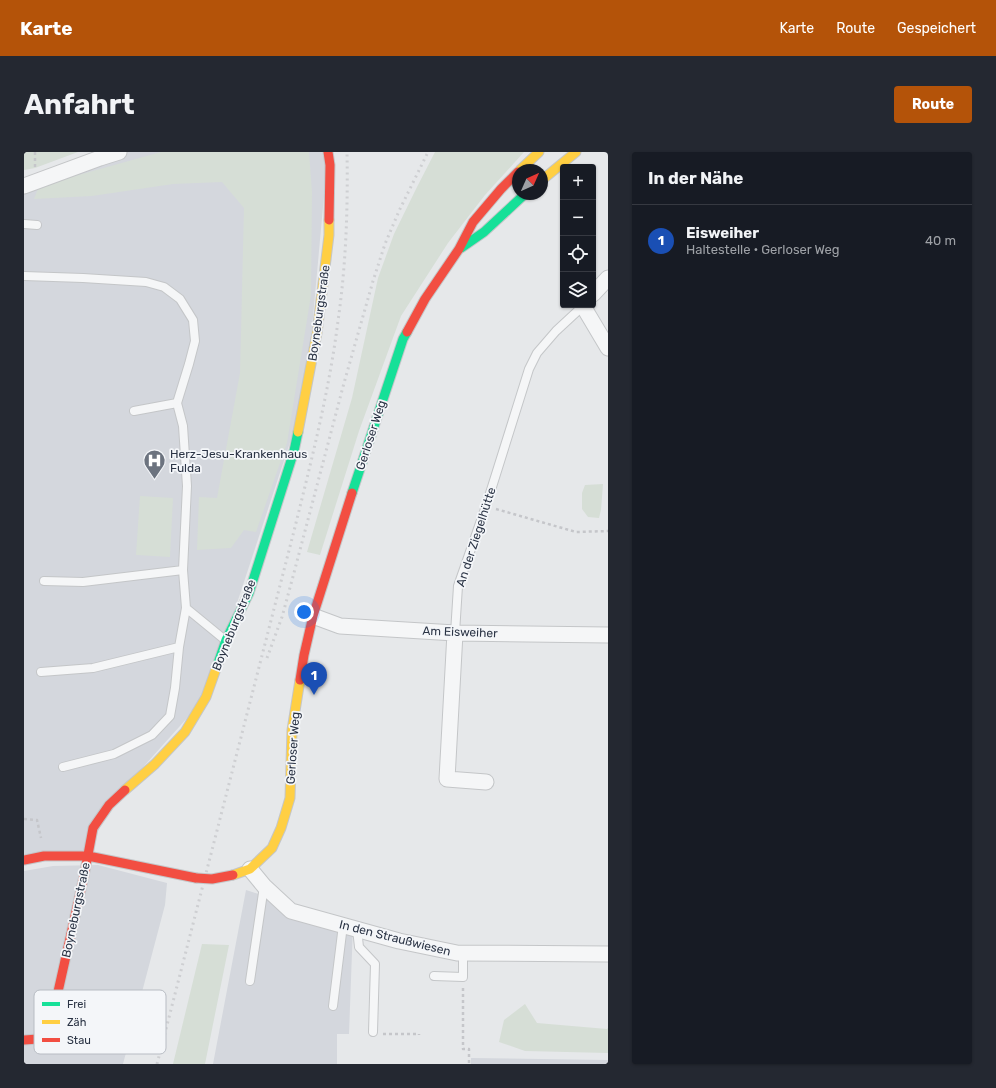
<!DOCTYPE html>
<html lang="de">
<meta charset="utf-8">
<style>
body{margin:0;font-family:Rubik,sans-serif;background:#242831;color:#f1f3f6}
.controls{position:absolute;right:12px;top:12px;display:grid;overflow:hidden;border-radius:4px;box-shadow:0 1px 3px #0004}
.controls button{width:36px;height:36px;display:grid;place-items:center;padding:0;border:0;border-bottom:1px solid #363941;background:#171b24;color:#f1f3f6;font:20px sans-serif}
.compass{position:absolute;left:488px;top:12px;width:36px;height:36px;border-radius:50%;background:#171b24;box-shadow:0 1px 3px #0004;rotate:45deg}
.you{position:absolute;left:280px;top:460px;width:14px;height:14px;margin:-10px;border:3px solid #fff;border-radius:50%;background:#1a73e8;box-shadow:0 0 0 6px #1a73e833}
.badge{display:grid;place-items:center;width:26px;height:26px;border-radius:50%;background:#b45309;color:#fff;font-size:13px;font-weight:700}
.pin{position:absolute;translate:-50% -33px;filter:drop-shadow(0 1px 2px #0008)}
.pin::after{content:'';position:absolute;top:21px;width:14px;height:12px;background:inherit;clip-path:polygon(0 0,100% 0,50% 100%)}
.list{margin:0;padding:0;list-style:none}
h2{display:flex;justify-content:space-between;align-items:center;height:52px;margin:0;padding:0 16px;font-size:17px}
h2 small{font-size:13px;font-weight:400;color:#9ea1a6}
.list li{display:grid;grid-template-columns:26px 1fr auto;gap:12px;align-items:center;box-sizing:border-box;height:72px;padding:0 16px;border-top:1px solid #363941}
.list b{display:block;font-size:15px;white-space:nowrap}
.list p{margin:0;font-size:13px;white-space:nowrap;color:#9ea1a6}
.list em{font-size:13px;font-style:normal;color:#9ea1a6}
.icon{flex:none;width:22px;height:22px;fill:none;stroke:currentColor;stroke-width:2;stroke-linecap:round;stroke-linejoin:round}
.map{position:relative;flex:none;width:584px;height:912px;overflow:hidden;border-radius:4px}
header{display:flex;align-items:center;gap:24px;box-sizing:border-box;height:56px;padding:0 20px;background:#b45309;color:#fff}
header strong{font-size:19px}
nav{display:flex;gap:22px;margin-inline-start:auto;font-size:14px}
.intro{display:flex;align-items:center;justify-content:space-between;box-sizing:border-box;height:96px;padding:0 24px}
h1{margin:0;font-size:28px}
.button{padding:10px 18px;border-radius:4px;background:#b45309;color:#fff;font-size:14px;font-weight:700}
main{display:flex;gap:24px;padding:0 24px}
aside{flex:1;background:#171b24;border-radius:4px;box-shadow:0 1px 3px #0004}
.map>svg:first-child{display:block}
.built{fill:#d4d7dd}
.green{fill:#d6ded6}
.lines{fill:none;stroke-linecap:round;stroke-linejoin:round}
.lane-casing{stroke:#c4c6c8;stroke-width:10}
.street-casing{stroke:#c4c6c8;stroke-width:17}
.fast-casing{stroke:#c4c6c8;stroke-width:11}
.slow-casing{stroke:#c4c6c8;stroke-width:11}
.jam-casing{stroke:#c4c6c8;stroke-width:11}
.path{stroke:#c5c6ca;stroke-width:2.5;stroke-dasharray:3 3;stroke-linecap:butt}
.lane{stroke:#f5f6f7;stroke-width:8}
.street{stroke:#f5f6f7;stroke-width:15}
.fast{stroke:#16e098;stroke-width:9}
.slow{stroke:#ffcf43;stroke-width:9}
.jam{stroke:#f24e42;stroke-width:9}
.rail{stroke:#cecfd2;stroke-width:3;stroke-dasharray:2 4;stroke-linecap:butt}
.jam-bridge-casing{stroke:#c4c6c8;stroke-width:11;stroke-linecap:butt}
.jam-bridge{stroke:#f24e42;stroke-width:9}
.labels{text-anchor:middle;stroke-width:3.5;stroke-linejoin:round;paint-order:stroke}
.street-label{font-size:12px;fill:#2b3445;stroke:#f4f6f9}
.poi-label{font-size:12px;fill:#2b3445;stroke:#f4f6f9;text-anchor:start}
.key{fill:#f4f6f9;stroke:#b8bcc3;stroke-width:1}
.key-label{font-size:11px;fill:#2b3445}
</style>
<header>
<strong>Karte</strong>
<nav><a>Karte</a><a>Route</a><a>Gespeichert</a></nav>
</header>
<div class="intro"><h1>Anfahrt</h1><a class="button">Route</a></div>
<main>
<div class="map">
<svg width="584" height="912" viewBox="0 0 584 912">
<rect width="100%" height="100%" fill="#e6e8ea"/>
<path class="built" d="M 95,0 L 304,0 L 282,242 L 182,545 L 85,653 L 64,704 L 0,708 L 0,34 Z
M 74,713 L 143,731 L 141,753 L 99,912 L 0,912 L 0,719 L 29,714 Z
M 222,738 L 329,773 L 325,882 L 313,882 L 313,912 L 189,912 Z
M 447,906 L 584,908 L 584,912 L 447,912 Z"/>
<path class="green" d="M 0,0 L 54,0 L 11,16 L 0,18 Z
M 137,0 L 285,0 L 288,40 L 287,143 L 263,291 L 232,380 L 220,378 L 207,396 L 173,398 L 175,345 L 193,346 L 216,221 L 220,56 L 198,30 L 149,32 L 68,44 L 10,47 L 15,34 Z
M 411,0 L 500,0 L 461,43 L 424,91 L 377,164 L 335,279 L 296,403 L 283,400 L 328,246 L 354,126 L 370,82 L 393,35 Z
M 579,332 L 577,358 L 575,366 L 564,365 L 558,357 L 558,341 L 561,333 Z
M 116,344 L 149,346 L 146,405 L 112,403 Z
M 178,792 L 205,793 L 181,912 L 149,912 Z
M 501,852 L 513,871 L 583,877 L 584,876 L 584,901 L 501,899 L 475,890 L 480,868 Z"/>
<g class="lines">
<defs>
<path id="lane" d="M 0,72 L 13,73
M 0,124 L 59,126 L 122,130 L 140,135 L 156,147 L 169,168 L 171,189 L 165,212 L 153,251 L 159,274 L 163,334 L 159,418
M 110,259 L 153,251
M 20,429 L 59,430 L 159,418 L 162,456 L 201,488
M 431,481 L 434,434 L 462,354 L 505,217 L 513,201 L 532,179 L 559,154
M 17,520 L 69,516 L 155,495 L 162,456
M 39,615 L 90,602 L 128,583 L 146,564 L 151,536 L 155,495
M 333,777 L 335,795 L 351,812 L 349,880
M 410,824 L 439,825 L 439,802
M 226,829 L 240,734
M 309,854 L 319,773"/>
<path id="street" d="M 0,34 L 76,6 L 95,0
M 569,142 L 584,126
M 560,153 L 559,154 L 584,196
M 289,464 L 316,474 L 431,481 L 584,483
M 431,481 L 423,627 L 462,630
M 226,717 L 240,734 L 267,759 L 375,789 L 433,801 L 584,802"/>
<path id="fast" d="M 437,96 L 460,80 L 501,42
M 328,341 L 379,187 L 383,180
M 193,514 L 202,488 L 225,441 L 270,299 L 274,280"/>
<path id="slow" d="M 496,18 L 515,0
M 518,28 L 552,0
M 274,280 L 293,181 L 305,83 L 305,68
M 101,638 L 131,612 L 161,580 L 182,545 L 193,514
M 209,723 L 226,717 L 248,696 L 257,676 L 266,646 L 268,578 L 276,528"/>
<path id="jam" d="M 304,0 L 306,13 L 305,68
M 383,180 L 401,147 L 435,97 L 449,70 L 477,37 L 494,20
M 276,528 L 280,503 L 289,464 L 328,341
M 0,708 L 20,704 L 64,704 L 172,726
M 0,888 L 14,887 L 29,862 L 60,724 L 69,676 L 85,653 L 101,638"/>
</defs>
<use href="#lane" class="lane-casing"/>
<use href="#street" class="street-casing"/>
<use href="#fast" class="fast-casing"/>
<use href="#slow" class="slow-casing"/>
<use href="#jam" class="jam-casing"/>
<path class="path" d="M 11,15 L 11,0
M 472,357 L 552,380 L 584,379
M 0,667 L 13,668 L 17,686
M 439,836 L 439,897 L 445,897 L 445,912
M 359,882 L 395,882 L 395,883"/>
<use href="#lane" class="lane"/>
<use href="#street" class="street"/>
<use href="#fast" class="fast"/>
<use href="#slow" class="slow"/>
<use href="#jam" class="jam"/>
<path class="rail" d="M 243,506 L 258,465 L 267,432 L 320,231 L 349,129 L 361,92 L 375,59 L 404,0
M 133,912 L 270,379 C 287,310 305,240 314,169 C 322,113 324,57 323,0"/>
<defs>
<path id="jam-bridge" d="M 172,726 L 188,727 L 209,723"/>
</defs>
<use href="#jam-bridge" class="jam-bridge-casing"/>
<use href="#jam-bridge" class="jam-bridge"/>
</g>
<defs>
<symbol id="hospital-pin" viewBox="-11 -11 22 30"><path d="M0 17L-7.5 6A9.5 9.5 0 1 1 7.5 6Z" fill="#6c737f" stroke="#f4f6f9"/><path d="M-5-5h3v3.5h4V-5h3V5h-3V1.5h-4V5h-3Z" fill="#fff"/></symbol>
</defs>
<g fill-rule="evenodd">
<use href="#hospital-pin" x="118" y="296" width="25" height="34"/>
</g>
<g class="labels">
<g class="street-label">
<text transform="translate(295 161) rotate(-82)" y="4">Boyneburgstraße</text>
<text transform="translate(347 283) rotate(-72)" y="4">Gerloser Weg</text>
<text transform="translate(452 385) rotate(-72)" y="4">An der Ziegelhütte</text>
<text transform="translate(210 473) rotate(-68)" y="4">Boyneburgstraße</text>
<text transform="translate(436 480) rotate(2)" y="4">Am Eisweiher</text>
<text transform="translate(269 596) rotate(-86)" y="4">Gerloser Weg</text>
<text transform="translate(52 758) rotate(-78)" y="4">Boyneburgstraße</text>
<text transform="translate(371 786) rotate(14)" y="4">In den Straußwiesen</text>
</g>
<g class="poi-label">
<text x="146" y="306">Herz-Jesu-Krankenhaus<tspan x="146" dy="14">Fulda</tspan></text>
</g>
</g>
<rect x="10" y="838" width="132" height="64" rx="6" class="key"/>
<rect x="18" y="850" width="18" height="4" fill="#16e098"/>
<rect x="18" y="868" width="18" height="4" fill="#ffcf43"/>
<rect x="18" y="886" width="18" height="4" fill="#f24e42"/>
<g class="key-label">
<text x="43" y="856">Frei</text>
<text x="43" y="874">Zäh</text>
<text x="43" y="892">Stau</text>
</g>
</svg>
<div class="controls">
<button>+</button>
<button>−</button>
<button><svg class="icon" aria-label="locate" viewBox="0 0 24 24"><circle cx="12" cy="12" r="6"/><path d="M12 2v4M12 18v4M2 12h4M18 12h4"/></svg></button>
<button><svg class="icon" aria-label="layers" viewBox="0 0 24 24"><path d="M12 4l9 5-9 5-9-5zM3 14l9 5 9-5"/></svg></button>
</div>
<svg class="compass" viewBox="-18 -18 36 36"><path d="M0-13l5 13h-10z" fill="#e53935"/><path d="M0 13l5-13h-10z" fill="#9ea1a6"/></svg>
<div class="you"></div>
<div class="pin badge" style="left:290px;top:543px;background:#1a4fb4">1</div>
</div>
<aside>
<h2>In der Nähe<small></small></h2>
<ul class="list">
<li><span class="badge" style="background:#1a4fb4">1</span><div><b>Eisweiher</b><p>Haltestelle · Gerloser Weg</p></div><em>40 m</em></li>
</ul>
</aside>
</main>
